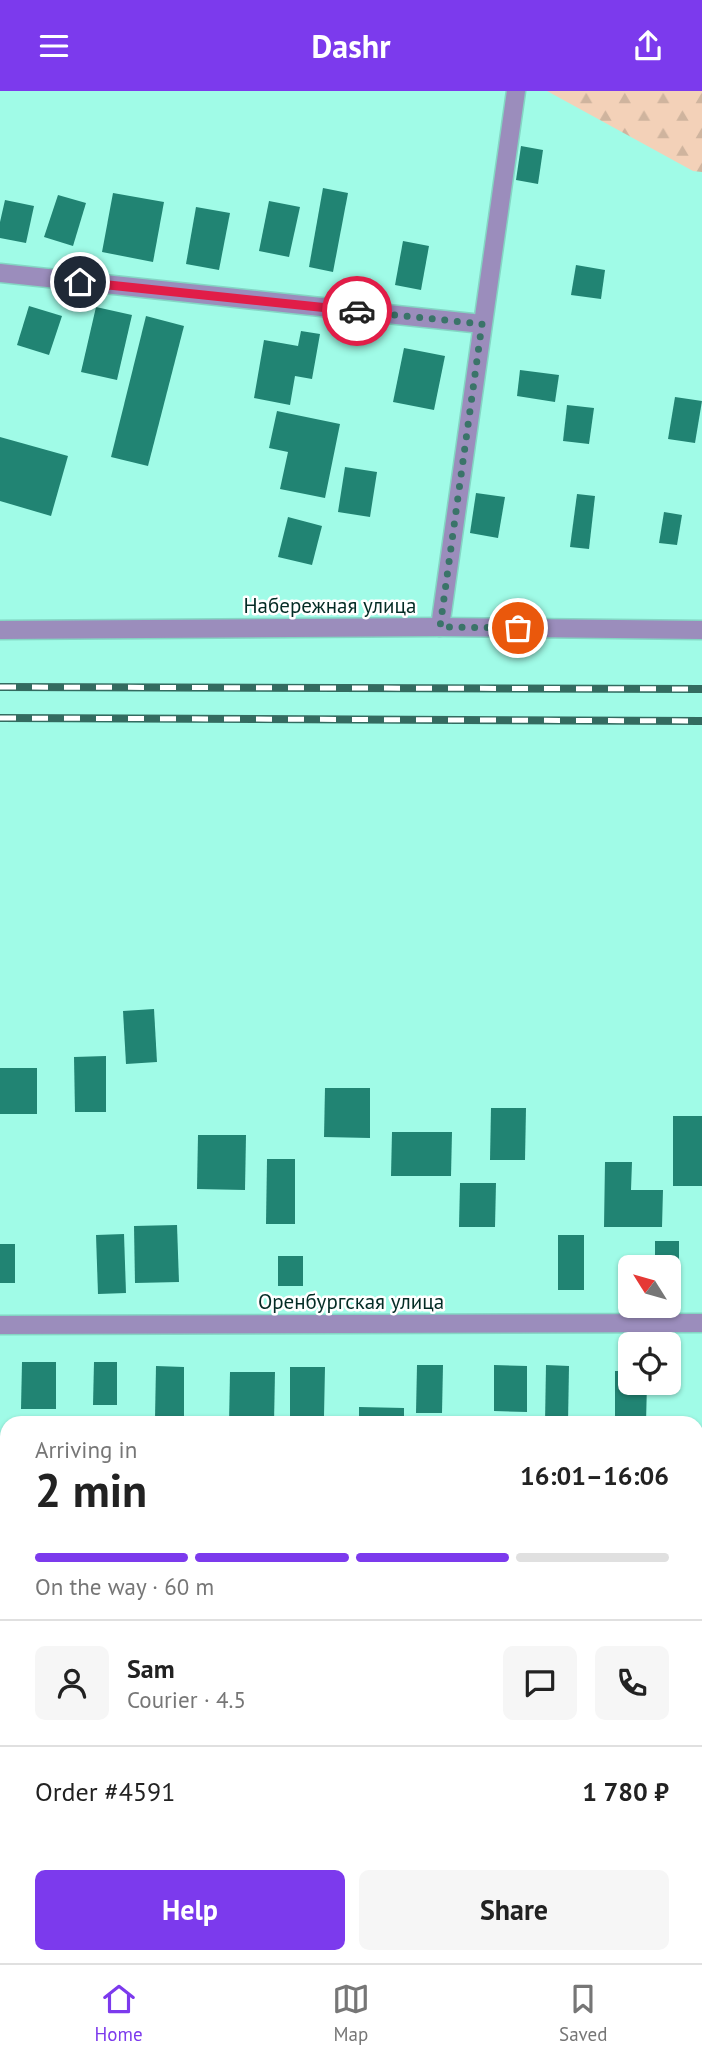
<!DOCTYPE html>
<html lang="en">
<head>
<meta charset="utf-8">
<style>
  body { margin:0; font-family:"PT Sans",sans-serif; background:#f6f6f6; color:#222; height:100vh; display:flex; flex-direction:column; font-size:26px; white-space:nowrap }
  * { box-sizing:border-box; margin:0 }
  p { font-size:23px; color:#767676 }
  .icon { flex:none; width:38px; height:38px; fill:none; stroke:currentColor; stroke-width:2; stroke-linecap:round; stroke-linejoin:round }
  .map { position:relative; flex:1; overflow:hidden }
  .drawer { position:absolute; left:0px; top:1325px; width:704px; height:548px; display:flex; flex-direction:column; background:#fff; border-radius:21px 21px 0 0; box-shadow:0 2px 5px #0004 }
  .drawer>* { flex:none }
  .needle { width:46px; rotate:307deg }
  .fabs { position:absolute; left:618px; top:1164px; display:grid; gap:14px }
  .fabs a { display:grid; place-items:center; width:63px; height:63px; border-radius:10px; background:#fff; box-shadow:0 2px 5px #0004; font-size:35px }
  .pin { position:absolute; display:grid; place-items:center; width:60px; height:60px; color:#fff; margin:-30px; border:4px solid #fff; border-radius:50%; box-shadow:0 2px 7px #0007 }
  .courier { position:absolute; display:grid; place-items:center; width:70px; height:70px; margin:-35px; border:5px solid #e11d48; border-radius:50%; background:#fff; color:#222; box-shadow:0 2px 9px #0007 }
  .overview em { font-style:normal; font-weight:800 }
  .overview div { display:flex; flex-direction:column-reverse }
  .overview { display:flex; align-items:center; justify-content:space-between; height:119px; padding:0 35px }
  h1 { font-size:46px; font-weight:800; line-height:52px }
  .bar { display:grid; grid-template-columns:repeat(4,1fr); gap:10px 7px; align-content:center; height:84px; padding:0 35px }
  .bar i { height:9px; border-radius:5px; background:#e0e0e0 }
  .bar .current { background:#7c3aed }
  .bar p { grid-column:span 4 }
  .line { display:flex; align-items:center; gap:18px; padding:0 35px; border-top:2px solid #e0e0e0 }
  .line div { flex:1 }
  .round { display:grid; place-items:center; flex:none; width:74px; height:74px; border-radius:10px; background:#f6f6f6 }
  .button { display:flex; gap:14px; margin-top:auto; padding:14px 35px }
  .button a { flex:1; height:80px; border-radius:10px; background:#7c3aed; color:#fff; font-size:28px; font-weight:800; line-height:80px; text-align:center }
  .button a+a { background:#f6f6f6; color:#222 }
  header { display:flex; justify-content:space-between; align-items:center; height:91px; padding:0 35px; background:#7c3aed; color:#fff; font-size:32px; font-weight:800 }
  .tab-bar { display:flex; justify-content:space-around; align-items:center; height:98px; border-top:2px solid #e0e0e0; background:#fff; font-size:19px; color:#767676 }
  .tab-bar a { display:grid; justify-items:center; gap:4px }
  .tab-bar .current { color:#7c3aed }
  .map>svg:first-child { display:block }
  .forest { fill:url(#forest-firs) }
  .building { fill:#218473 }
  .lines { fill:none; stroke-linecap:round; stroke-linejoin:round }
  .minor-casing { stroke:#84d6c4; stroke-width:21 }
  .minor { stroke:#9b8dbc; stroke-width:18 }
  .rail-casing { stroke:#336b60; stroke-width:8 }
  .rail { stroke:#fff; stroke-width:5; stroke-dasharray:16; stroke-linecap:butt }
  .done { stroke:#3a7469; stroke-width:7; stroke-dasharray:0 12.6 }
  .route { stroke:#e11d48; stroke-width:9 }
  .labels { text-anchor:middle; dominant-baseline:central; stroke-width:5; stroke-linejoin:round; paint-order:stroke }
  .street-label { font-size:21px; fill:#032c25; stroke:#fff }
</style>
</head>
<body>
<header><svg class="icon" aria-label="menu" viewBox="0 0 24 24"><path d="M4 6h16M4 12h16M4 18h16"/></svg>Dashr<svg class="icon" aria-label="share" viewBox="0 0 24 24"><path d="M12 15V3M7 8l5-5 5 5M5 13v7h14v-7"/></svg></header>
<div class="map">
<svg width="702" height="1872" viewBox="0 0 702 1872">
  <defs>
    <pattern id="forest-firs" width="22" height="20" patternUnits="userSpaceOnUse" patternTransform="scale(1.75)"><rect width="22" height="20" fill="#f3d1b8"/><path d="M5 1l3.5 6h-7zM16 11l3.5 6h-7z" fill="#cfb49e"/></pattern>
  </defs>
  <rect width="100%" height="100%" fill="#a0fbe7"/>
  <polygon class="forest" points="547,0 702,0 702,81 693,80"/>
  <g class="building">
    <polygon points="521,55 543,59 538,93 516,89"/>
    <polygon points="323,97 348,102 333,181 309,176"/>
    <polygon points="113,102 164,111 153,171 102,161"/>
    <polygon points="58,104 86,112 73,155 44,146"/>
    <polygon points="5,109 34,115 26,152 0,147 0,131"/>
    <polygon points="269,110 300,116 289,166 259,160"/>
    <polygon points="196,116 230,122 219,179 186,173"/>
    <polygon points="403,150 429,155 421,199 395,194"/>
    <polygon points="576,174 605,179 601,208 571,204"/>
    <polygon points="29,215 62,225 49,264 17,254"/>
    <polygon points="96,216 132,224 117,289 81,281"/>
    <polygon points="146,225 184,235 148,375 111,366"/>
    <polygon points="301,240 320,243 312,288 295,285 290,314 254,307 264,249 298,255"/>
    <polygon points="404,257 445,265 434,319 393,311"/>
    <polygon points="520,279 559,284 555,311 517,305"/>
    <polygon points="675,306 702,310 695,352 668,348"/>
    <polygon points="567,314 594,317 589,353 563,350"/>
    <polygon points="277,320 340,333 325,407 280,398 288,361 269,357"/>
    <polygon points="0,346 68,365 51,425 0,410"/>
    <polygon points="345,376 377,381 370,426 338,421"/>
    <polygon points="476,402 505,406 498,447 470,442"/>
    <polygon points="577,403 595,405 589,458 570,456"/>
    <polygon points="664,421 682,424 677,454 659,452"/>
    <polygon points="288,426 322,435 312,474 278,466"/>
    <polygon points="154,918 157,971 126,973 123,920"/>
    <polygon points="106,965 106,1021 75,1021 74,966"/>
    <rect x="0" y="977" width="37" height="46"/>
    <polygon points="325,997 370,997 370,1047 324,1046"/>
    <polygon points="491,1017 526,1017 525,1069 490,1069"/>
    <rect x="673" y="1025" width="29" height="70"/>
    <polygon points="392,1041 452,1041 451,1085 391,1085"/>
    <polygon points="198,1044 246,1044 245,1099 197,1098"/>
    <polygon points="267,1068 295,1068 295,1133 266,1133"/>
    <polygon points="605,1071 632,1071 631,1099 663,1099 662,1136 604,1136"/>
    <polygon points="460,1092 496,1092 495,1136 459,1136"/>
    <polygon points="177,1134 179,1191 135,1192 134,1135"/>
    <polygon points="124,1143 126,1202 98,1203 96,1144"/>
    <rect x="558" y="1144" width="26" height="55"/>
    <polygon points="655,1150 679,1150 679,1197 668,1197 668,1176 655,1176"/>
    <rect x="0" y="1153" width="15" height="39"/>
    <rect x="278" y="1165" width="25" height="30"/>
    <polygon points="22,1271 56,1271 56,1318 21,1318"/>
    <polygon points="94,1271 117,1271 117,1314 93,1314"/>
    <polygon points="417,1274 443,1274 442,1322 416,1322"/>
    <polygon points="494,1274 527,1275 527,1321 494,1320"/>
    <polygon points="546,1274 569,1275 568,1332 545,1332"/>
    <polygon points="156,1275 184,1276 184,1327 155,1327"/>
    <polygon points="290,1276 325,1276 324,1325 354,1326 354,1332 290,1332"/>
    <polygon points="615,1280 630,1280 630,1292 647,1292 646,1332 615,1332"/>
    <polygon points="230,1281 275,1281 274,1332 229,1332"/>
    <polygon points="359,1316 404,1317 404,1332 359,1332"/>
  </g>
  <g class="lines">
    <defs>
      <g id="minor">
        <polyline points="0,182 482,233"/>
        <polyline points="440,536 516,0"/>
        <polyline points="0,539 440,536 702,539"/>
        <polyline points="0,1234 702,1232"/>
        <polyline points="0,1639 7,1639"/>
        <polyline points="696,1652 702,1652"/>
      </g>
    </defs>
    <use href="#minor" class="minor-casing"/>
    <use href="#minor" class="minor"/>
    <defs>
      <g id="rail">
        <polyline points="0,596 702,598"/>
        <polyline points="0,627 702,630"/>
      </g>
    </defs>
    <use href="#rail" class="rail-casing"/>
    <use href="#rail" class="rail"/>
  </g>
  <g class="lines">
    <polyline class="done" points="357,220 482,233 440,536 518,537"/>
    <polyline class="route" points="80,191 357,220"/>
  </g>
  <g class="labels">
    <g class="street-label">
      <text x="330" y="514">Набережная улица</text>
      <text x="351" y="1210">Оренбургская улица</text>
    </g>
  </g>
</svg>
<div class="fabs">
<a><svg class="needle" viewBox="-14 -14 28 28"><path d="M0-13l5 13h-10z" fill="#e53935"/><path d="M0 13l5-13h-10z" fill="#767676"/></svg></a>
<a><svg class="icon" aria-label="locate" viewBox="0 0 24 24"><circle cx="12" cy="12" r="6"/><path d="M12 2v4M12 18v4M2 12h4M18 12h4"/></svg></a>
</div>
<div class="pin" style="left:518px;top:537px;background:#ea580c"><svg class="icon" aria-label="bag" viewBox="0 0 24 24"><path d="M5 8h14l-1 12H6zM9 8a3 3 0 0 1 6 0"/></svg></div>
<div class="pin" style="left:80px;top:191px;background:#1f2937"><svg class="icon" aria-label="home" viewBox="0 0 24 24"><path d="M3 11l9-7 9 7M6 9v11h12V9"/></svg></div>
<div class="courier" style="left:357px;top:220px"><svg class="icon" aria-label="car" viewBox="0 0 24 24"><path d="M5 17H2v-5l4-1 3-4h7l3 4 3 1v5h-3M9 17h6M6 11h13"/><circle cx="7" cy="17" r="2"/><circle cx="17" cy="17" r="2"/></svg></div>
<section class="drawer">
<div class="overview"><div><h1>2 min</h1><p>Arriving in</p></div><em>16:01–16:06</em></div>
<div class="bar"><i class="current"></i><i class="current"></i><i class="current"></i><i></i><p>On the way · 60 m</p></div>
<div class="line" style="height:126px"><a class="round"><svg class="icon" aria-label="person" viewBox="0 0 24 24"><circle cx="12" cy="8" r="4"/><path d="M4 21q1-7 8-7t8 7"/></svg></a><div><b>Sam</b><p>Courier · 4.5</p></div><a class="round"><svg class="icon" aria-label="chat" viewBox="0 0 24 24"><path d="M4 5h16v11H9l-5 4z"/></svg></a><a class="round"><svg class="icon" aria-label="phone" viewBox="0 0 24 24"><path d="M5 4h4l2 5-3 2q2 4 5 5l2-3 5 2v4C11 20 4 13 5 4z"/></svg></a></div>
<div class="line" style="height:91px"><div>Order #4591</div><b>1 780 ₽</b></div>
<div class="button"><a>Help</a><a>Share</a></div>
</section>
</div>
<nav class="tab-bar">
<a class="current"><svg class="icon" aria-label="home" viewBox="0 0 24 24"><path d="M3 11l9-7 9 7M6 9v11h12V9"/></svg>Home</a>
<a><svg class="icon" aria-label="map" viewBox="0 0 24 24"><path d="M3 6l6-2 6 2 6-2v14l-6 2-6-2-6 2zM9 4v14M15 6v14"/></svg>Map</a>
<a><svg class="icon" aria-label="saved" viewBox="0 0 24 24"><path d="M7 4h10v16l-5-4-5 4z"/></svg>Saved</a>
</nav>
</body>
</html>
